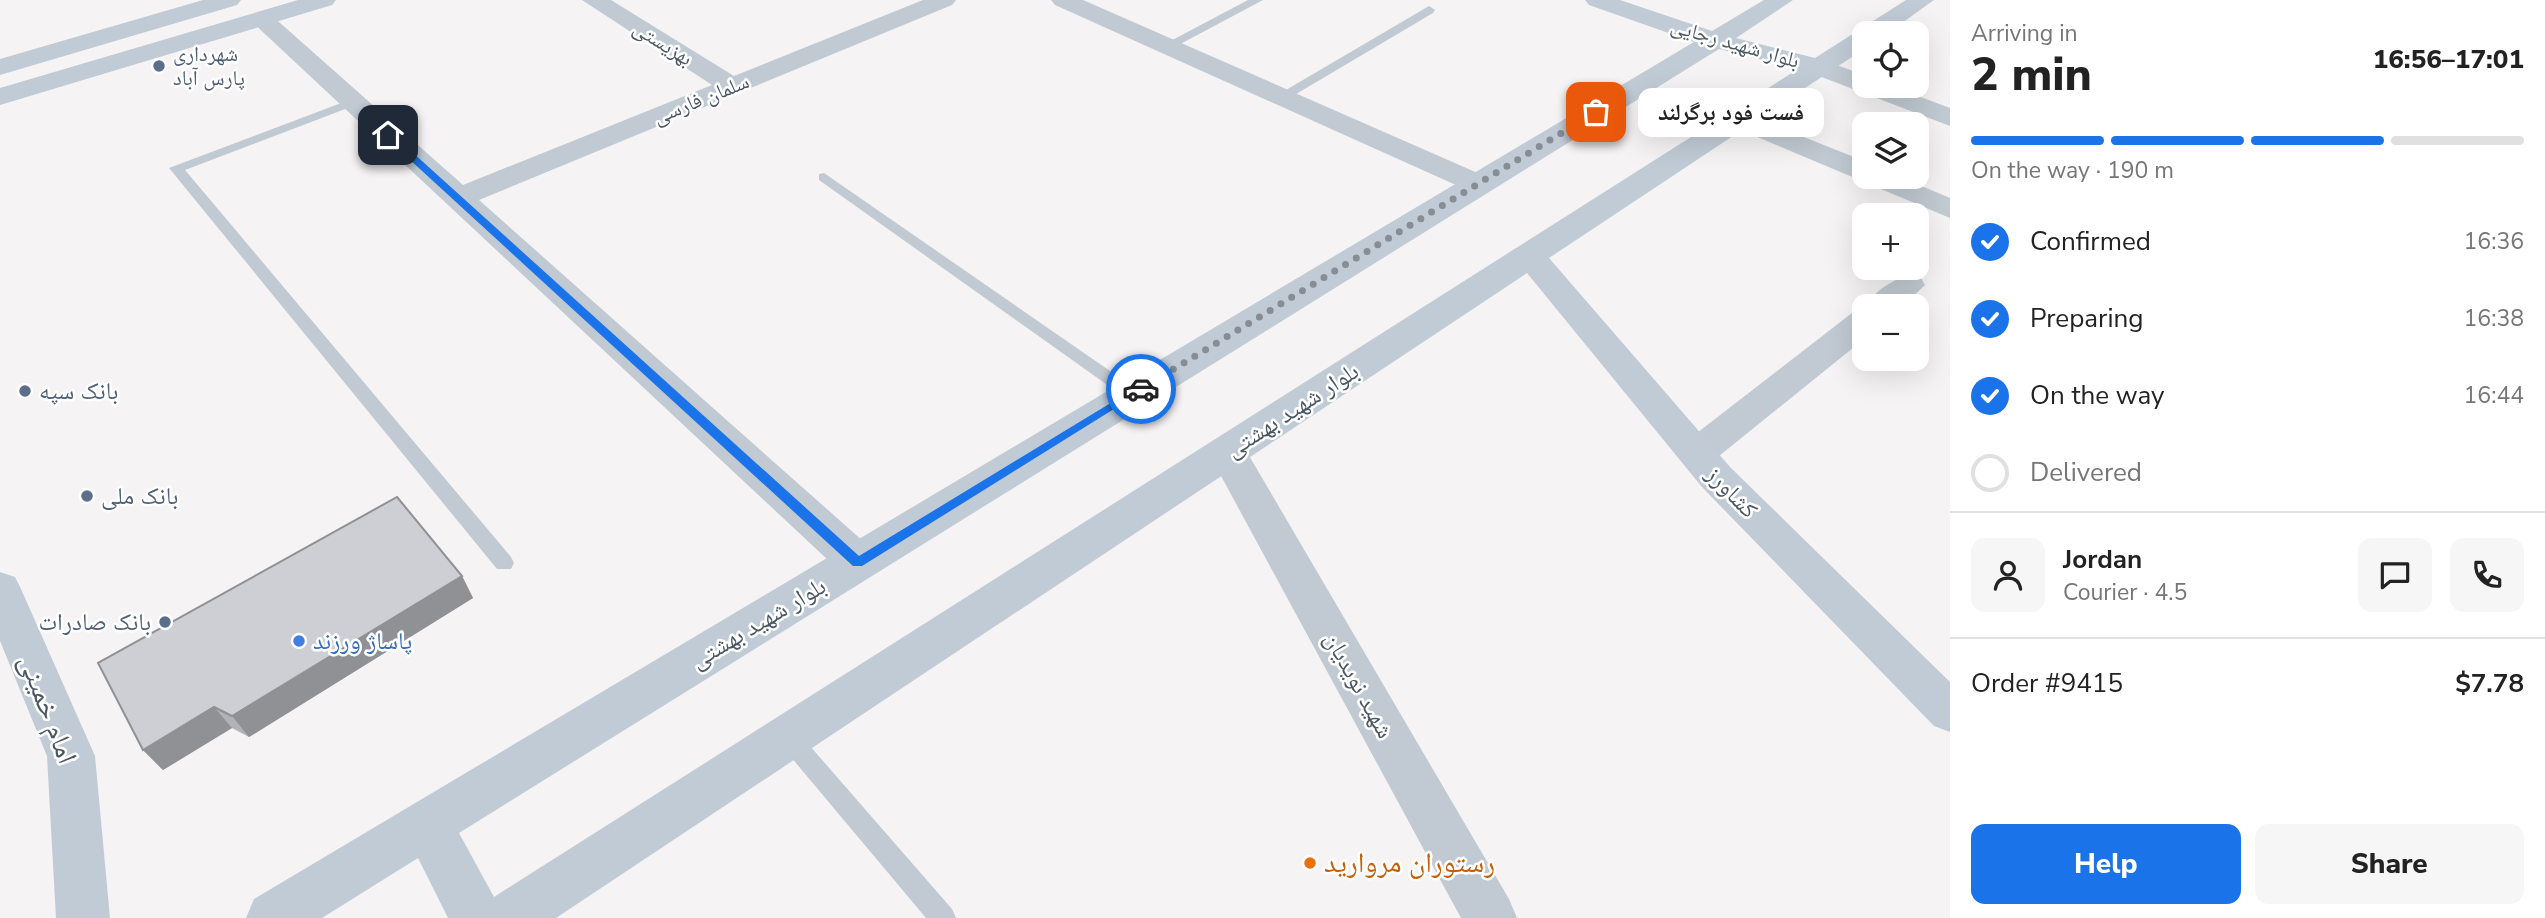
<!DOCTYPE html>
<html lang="en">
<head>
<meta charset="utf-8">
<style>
  body { margin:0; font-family:"Nunito Sans","Noto Naskh Arabic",sans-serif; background:#f6f6f6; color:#222; height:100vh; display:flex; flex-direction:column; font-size:26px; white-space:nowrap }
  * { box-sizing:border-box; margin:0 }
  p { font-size:23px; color:#767676 }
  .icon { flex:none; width:38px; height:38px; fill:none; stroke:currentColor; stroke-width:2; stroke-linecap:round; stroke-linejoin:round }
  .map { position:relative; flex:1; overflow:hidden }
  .panel { display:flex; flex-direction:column; background:#fff; width:595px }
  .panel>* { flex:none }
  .fabs { position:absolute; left:1852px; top:21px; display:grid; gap:14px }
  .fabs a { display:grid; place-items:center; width:77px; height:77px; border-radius:14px; background:#fff; box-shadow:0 7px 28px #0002; font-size:35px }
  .pin { position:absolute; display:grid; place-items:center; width:60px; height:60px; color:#fff; margin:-30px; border-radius:14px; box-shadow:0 4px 10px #0006 }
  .courier { position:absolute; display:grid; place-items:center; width:70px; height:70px; margin:-35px; border:5px solid #1a73e8; border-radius:50%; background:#fff; color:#222; box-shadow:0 2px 9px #0007 }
  .bubble { position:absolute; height:49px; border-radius:14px; background:#fff; box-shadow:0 7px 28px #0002; font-size:23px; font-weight:800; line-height:49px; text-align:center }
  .head em { font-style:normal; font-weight:800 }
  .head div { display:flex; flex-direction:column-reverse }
  .head { display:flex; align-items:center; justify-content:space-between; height:119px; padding:0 21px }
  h1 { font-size:46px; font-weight:800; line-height:52px }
  .bar { display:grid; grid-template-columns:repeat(4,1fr); gap:10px 7px; align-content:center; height:84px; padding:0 21px }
  .bar i { height:9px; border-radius:5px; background:#e0e0e0 }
  .bar .current { background:#1a73e8 }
  .bar p { grid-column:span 4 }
  .line { display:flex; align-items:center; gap:18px; padding:0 21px; border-top:2px solid #e0e0e0 }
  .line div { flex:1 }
  .round { display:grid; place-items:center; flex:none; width:74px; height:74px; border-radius:14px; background:#f6f6f6 }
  ol { padding:0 21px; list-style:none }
  li { display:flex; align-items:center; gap:21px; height:77px }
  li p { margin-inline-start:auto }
  li .icon { padding:7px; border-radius:50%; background:#1a73e8; color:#fff; stroke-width:4 }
  li:last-child { color:#767676 }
  li i { width:38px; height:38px; border:4px solid #e0e0e0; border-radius:50% }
  .action { display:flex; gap:14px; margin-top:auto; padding:14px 21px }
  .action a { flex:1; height:80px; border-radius:14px; background:#1a73e8; color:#fff; font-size:28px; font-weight:800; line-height:80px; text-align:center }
  .action a+a { background:#f6f6f6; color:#222 }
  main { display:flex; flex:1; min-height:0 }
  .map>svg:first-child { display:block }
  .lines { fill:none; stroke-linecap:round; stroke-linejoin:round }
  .service { fill:#c1cad2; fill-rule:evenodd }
  .minor { fill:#c1cad2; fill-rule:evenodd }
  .secondary { fill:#c1cbd6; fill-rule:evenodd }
  .wall { fill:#b0b2b7 }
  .shaded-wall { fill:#909195 }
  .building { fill:#cdcfd5; stroke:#909195; stroke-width:2 }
  .route { fill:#1a73e8 }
  .done { stroke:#868d94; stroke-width:7; stroke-dasharray:0 12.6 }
  .service-dot { fill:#5c6f8a; stroke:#fff; stroke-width:2.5 }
  .shop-dot { fill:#3f7fe0; stroke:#fff; stroke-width:2.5 }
  .food-dot { fill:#e8710a; stroke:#fff; stroke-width:2.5 }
  .labels { text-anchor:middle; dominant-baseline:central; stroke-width:5; stroke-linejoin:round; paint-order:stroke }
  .far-street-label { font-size:21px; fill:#4a5661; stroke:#fff }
  .far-service-label { font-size:21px; fill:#4e5e75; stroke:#fff; text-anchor:start }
  .service-label { font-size:24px; fill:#4e5e75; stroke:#fff; text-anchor:start }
  .street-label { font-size:24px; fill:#4a5661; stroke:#fff }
  .shop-label { font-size:24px; fill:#366cbe; stroke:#fff; text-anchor:start }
  .near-street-label { font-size:28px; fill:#4a5661; stroke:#fff }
  .near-food-label { font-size:28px; fill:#c56008; stroke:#fff; text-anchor:start }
</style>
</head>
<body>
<main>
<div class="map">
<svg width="1950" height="918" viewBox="0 0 1950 918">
  <rect width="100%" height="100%" fill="#f5f3f3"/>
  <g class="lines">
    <g class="service">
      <polygon points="1248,0 1263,0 1171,49 1161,46"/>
      <polygon points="1429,6 1435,10 1433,13 1286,100 1274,97"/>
      <polygon points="349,100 361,103 185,170 511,557 514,563 511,569 497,569 169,168"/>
      <polygon points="824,173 1139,391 1142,395 1139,399 1127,399 819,180 819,174"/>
      <polygon points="788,727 796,730 952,909 956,918 926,918 780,744 776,737 780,730"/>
    </g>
    <g class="minor">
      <polygon points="582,0 611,0 734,76 923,0 956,0 952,5 479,200 873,550 879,562 873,574 858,578 843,574 249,19 252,14 270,14 463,185 712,85"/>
      <polygon points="1051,0 1083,0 1489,178 1493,184 1489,190 1478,193 1467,190 1055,5"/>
      <polygon points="1820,59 1864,75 1864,86 1891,86 1950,108 1950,126 1811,73 1807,67 1811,61"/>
      <polygon points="1741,112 1864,161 1864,177 1900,177 1950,198 1950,218 1731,126 1727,120 1731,114"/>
      <path d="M1909,275L1921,278L1925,285L1903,306H1865C1874,292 1893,279 1909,275Z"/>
      <polygon points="1864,310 1864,339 1719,456 1706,460 1693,456 1687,446 1693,436 1852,313"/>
      <polygon points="1227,438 1241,442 1509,899 1517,918 1461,918 1208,452 1213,442"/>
    </g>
    <g class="secondary">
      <polygon points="203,0 241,0 237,5 0,75 0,59"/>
      <polygon points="298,0 336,0 332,5 0,105 0,88"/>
      <path d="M1585,0H1620L1712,31L1764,0H1793L1736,38L1815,58L1906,0H1934L1888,33H1864V49L1549,258L1730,467L1950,682V732L1934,726L1702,487L1527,273L556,918H448L418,858L322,918H246L254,899L1694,42L1589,5ZM1719,49L1798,69L494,897L459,833Z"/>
      <polygon points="0,572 15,577 21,589 95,756 110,918 56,918 47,756 0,641"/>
    </g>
  </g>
  <polygon class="wall" points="462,576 473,598 249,737 232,728 163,770 143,750 98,663"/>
  <g class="shaded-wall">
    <polygon points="462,576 473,598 249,737 232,716"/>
    <polygon points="214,707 232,728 163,770 143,750"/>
  </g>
  <polygon class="building" points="397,497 462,576 232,716 214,707 143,750 98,663"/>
  <polygon class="route" points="385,133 391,133 859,556 1137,387 1146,389 862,566 853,566 385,137"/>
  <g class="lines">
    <polyline class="done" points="1141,389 1596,112"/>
  </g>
  <g class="service-dot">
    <circle cx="159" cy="66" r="7"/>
    <circle cx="25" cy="391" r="7"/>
    <circle cx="87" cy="496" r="7"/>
    <circle cx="165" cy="622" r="7"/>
  </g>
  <circle class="shop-dot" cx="299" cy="641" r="7"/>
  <circle class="food-dot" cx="1310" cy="863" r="7"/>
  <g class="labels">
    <g class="far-street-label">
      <text transform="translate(663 43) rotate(32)">بهزیستی</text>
      <text transform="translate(1735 43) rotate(16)">بلوار شهید رجایی</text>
      <text transform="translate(701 99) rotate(-22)">سلمان فارسی</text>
    </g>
    <g class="far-service-label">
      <text x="173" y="54">شهرداری<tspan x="173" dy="24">پارس آباد</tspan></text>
    </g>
    <g class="service-label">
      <text x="39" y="391">بانک سپه</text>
      <text x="101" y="496">بانک ملی</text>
      <text x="151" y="622" text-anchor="end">بانک صادرات</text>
    </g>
    <g class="street-label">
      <text transform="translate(1292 410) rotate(-33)">بلوار شهید بهشتی</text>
      <text transform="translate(1732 492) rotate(46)">کشاورز</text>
      <text transform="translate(758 623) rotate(-31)">بلوار شهید بهشتی</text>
      <text transform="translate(1359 685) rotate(61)">شهید نویدیان</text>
    </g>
    <g class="shop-label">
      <text x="313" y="641">پاساژ ورزند</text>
    </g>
    <g class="near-street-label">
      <text transform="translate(48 709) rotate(69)">امام خمینی</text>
    </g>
    <g class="near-food-label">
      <text x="1324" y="863">رستوران مروارید</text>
    </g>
  </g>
</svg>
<div class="fabs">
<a><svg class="icon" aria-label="locate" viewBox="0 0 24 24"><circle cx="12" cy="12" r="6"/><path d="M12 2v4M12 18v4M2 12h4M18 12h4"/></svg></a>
<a><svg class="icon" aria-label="layers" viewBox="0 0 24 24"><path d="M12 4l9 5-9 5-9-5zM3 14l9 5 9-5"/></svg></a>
<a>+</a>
<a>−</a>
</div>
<div class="pin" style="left:1596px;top:112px;background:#ea580c"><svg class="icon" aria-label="bag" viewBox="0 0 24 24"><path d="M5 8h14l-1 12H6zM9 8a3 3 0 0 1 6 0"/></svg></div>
<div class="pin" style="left:388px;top:135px;background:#1f2937"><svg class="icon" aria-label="home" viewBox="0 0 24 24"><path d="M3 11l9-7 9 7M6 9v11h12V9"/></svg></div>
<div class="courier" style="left:1141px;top:389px"><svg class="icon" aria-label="car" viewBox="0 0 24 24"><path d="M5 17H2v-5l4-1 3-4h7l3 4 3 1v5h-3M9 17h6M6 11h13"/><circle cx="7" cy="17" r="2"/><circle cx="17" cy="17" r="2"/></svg></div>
<div class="bubble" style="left:1638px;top:88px;width:186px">فست فود برگرلند</div>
</div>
<section class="panel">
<div class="head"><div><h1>2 min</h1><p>Arriving in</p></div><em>16:56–17:01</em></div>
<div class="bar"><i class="current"></i><i class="current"></i><i class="current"></i><i></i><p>On the way · 190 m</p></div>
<ol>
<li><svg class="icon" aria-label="check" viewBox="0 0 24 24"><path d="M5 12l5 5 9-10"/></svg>Confirmed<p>16:36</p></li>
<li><svg class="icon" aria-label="check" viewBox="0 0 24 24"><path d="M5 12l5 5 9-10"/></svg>Preparing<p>16:38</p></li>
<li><svg class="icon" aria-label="check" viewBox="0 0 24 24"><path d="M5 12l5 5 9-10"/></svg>On the way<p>16:44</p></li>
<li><i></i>Delivered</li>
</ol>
<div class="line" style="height:126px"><a class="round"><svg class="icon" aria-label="person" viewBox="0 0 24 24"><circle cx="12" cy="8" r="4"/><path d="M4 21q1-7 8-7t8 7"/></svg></a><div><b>Jordan</b><p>Courier · 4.5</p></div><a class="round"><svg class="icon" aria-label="chat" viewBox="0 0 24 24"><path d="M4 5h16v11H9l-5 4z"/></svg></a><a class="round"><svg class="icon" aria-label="phone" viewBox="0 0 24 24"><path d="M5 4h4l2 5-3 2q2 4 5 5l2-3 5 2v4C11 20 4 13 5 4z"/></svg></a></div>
<div class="line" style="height:91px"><div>Order #9415</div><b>$7.78</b></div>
<div class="action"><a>Help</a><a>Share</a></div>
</section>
</main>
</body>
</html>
